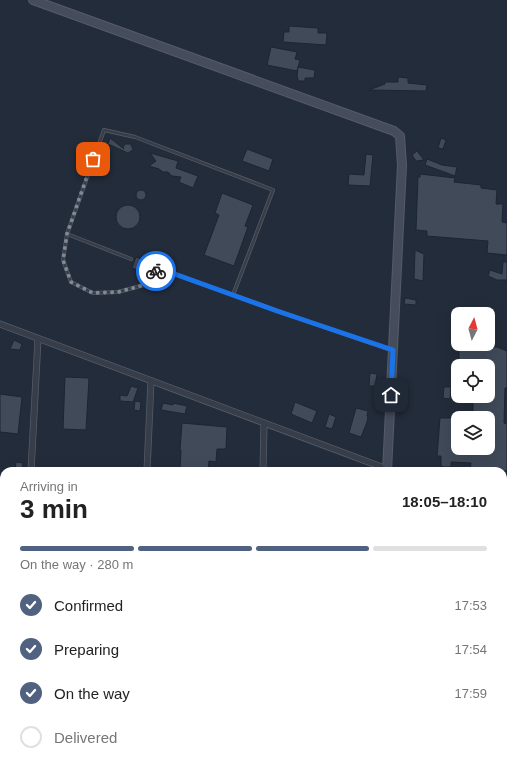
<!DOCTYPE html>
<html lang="en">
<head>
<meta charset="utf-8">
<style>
  body { margin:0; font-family:Helvetica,sans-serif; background:#f2f2f2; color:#222; height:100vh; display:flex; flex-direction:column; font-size:15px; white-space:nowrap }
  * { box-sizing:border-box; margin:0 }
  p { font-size:13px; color:#767676 }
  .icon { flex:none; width:22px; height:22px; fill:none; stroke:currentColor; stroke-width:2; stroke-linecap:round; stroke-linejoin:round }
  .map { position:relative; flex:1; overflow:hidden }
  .drawer { position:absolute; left:0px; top:467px; width:507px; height:300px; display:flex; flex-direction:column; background:#fff; border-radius:12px 12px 0 0; box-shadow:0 4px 16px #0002 }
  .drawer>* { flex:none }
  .needle { width:26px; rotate:6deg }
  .buttons { position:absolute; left:451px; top:307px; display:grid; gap:8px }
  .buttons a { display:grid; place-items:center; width:44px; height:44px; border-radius:8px; background:#fff; box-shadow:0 4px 16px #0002; font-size:20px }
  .pin { position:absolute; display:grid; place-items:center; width:34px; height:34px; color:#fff; margin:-17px; border-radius:8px; box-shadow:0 2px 6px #0006 }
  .courier { position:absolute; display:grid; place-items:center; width:40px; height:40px; margin:-20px; border:3px solid #1a73e8; border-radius:50%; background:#fff; color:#222; box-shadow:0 1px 5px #0007 }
  .headline em { font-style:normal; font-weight:600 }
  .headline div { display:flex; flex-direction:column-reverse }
  .headline { display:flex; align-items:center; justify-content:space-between; height:68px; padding:0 20px }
  h1 { font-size:26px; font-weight:600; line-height:30px }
  .bar { display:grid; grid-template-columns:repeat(4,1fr); gap:6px 4px; align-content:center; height:48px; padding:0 20px }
  .bar i { height:5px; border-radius:3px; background:#e0e0e0 }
  .bar .selected { background:#516280 }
  .bar p { grid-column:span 4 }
  ol { padding:0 20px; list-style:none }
  li { display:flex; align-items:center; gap:12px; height:44px }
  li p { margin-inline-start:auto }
  li .icon { padding:4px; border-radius:50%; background:#516280; color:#fff; stroke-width:4 }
  li:last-child { color:#767676 }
  li i { width:22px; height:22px; border:2px solid #e0e0e0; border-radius:50% }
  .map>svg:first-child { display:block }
  .building { fill:#404a59; stroke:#1e2531 }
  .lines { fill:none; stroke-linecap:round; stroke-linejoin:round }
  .lane-casing { stroke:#555c68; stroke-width:4 }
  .street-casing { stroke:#555c68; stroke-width:7 }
  .secondary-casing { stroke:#555c68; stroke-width:10 }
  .lane { stroke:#373e4a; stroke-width:2.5 }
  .street { stroke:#373e4a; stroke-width:5.5 }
  .secondary { stroke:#454d5d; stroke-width:8 }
  .done { stroke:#808895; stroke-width:4; stroke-dasharray:0 7.2 }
  .route { stroke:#1a73e8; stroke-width:5 }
</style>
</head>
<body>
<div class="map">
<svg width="507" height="767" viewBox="0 0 507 767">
  <rect width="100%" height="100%" fill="#232c3a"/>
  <g class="building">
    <polygon points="289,26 318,28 318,33 327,33 326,45 283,42 284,32 289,32"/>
    <polygon points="271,47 297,52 295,59 300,60 297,71 267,65"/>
    <polygon points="298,67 315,70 314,78 305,78 305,81 298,81 298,78 297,78"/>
    <polygon points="398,77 408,78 408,83 427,85 426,91 369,90 385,84 385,82 398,82"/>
    <polygon points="110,138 124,149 123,147 125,144 131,144 133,150 128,153 108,144"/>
    <polygon points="441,138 446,140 443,149 438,148"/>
    <polygon points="247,149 273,159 269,171 242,161"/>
    <polygon points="417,151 424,160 416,161 412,155"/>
    <polygon points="150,153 178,161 176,168 198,176 193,188 179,182 181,177 172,176 168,172 163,172 159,169 149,166 156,161"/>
    <polygon points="366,154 373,155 370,186 348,185 349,174 364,175"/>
    <polygon points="427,159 442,165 457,167 455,176 425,165"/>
    <polygon points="420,174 455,178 454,182 481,185 481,188 497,190 496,204 503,204 502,222 507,223 507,255 487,253 488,241 427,236 427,231 416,230 418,177 420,177"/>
    <circle cx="141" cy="195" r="5"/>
    <polygon points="222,193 253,205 245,226 248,227 234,266 204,255 219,215 215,213"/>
    <circle cx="128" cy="217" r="12"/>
    <polygon points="415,250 424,254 423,281 414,279"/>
    <polygon points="136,257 149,262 145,273 132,268"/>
    <polygon points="503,262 507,262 507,280 497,280 488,276 490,270 502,274"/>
    <polygon points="405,298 416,300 416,305 404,304"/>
    <polygon points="14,340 22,344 20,350 10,349"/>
    <polygon points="468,344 491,344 491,347 497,347 507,351 507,388 505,388 504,423 507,424 507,471 470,471 471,463 451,462 451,467 444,467 441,466 441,456 437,456 440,418 458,418 458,448 488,448 489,418 473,418 473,396 490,396 491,381 488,381 488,366 459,366 459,346 468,345"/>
    <polygon points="370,373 377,374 375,386 369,386"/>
    <polygon points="65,377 89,378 86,430 63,429"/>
    <polygon points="131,386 138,388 133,402 120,401 120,395 127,396"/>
    <polygon points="444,387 451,387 450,399 443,398"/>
    <polygon points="0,394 22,397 18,434 0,432"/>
    <polygon points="135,401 141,402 140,411 134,410"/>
    <polygon points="295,402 317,411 312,423 291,414"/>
    <polygon points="163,403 173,405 173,403 187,406 185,414 161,410"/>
    <polygon points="356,408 368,411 367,416 368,416 367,422 361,437 349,433"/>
    <polygon points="329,414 336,417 332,429 325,427"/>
    <polygon points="182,423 227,427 226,449 217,449 216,462 209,461 208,471 180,471 181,450 180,450"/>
    <polygon points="16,462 23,463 22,471 15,471"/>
  </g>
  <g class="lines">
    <defs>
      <g id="lane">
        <polyline points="67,234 131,259"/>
        <path d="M233,295L273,190L135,137L104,130L67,234L63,260L71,282L93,293L118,292L144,285L158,268C236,296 313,324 391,350"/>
      </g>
      <g id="street">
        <polyline points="0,324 387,469"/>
        <polyline points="31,471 38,339"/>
        <polyline points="147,471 151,381"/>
        <polyline points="263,471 264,424"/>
        <polyline points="0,676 4,677"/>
        <polyline points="503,699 507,699"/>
        <polyline points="14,767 14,763"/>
        <polyline points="134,767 134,763"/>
        <polyline points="252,767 252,763"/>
      </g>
      <g id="secondary">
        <polyline points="33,0 394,131 400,136 402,165 387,471"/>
        <polyline points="374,767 374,763"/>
      </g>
    </defs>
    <use href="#lane" class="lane-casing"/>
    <use href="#street" class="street-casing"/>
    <use href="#secondary" class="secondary-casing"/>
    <use href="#lane" class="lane"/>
    <use href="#street" class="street"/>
    <use href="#secondary" class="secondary"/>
  </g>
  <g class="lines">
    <polyline class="done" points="93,159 67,234 63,260 71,282 93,293 118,292 144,285 156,271"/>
    <polyline class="route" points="156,271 158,268 277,311 393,350 391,395"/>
  </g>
</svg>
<div class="buttons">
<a><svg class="needle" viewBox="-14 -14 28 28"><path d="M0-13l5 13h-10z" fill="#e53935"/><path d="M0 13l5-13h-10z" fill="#767676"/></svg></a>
<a><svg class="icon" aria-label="locate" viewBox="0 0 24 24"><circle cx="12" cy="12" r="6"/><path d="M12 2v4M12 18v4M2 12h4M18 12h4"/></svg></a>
<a><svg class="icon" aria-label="layers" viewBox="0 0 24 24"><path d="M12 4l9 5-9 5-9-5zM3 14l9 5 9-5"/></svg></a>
</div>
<div class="pin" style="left:93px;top:159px;background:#ea580c"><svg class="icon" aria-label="bag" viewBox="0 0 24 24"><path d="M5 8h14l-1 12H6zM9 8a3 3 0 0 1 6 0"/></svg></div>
<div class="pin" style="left:391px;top:395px;background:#1f2937"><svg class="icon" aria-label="home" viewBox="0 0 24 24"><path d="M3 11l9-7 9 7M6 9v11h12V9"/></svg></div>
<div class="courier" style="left:156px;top:271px"><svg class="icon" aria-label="bike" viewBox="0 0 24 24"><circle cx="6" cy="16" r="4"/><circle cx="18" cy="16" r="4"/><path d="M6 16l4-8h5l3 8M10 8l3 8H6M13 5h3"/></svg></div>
<section class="drawer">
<div class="headline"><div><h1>3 min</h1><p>Arriving in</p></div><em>18:05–18:10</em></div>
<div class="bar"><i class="selected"></i><i class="selected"></i><i class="selected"></i><i></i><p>On the way · 280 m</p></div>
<ol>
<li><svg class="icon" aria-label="check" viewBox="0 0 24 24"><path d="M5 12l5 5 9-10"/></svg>Confirmed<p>17:53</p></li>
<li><svg class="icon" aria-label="check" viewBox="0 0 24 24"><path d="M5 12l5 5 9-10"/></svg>Preparing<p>17:54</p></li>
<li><svg class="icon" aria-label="check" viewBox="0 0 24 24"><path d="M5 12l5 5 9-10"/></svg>On the way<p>17:59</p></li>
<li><i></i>Delivered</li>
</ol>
</section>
</div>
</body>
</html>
